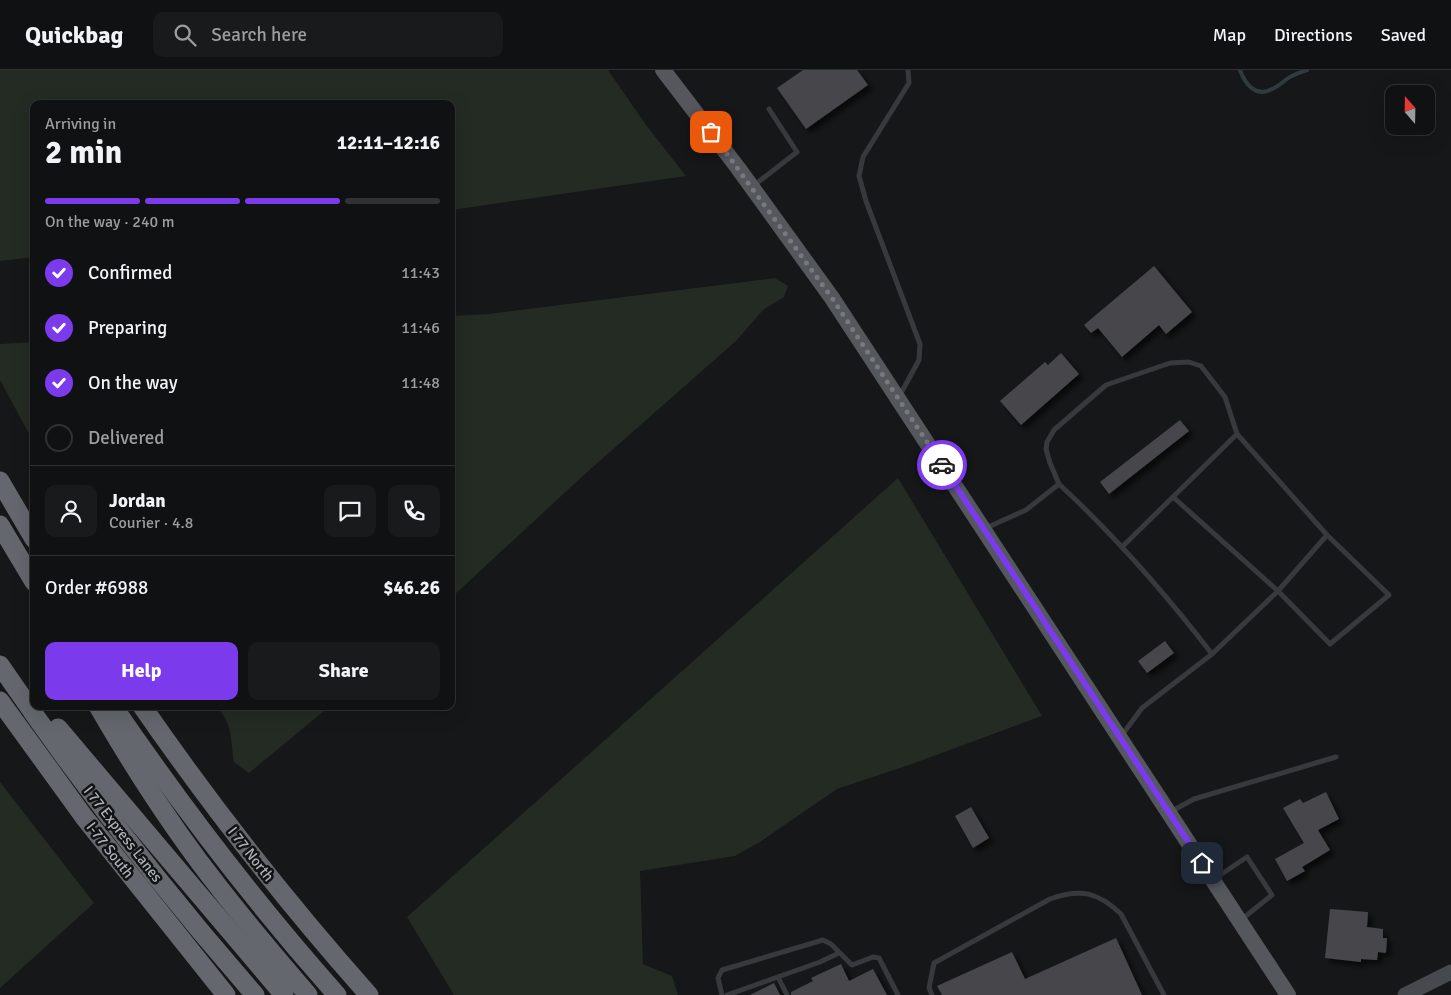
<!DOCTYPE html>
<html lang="en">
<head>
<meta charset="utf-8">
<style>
  body { margin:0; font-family:Signika,sans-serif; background:#191a1b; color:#f1f3f6; height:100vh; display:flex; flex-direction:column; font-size:19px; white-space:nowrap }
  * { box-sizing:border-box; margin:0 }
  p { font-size:16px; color:#9c9d9f }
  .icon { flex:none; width:28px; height:28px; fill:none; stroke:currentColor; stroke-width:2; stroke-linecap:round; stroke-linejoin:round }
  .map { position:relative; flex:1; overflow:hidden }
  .details { position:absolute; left:30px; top:30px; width:425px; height:610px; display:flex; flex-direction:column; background:#101112; border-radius:10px; box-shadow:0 5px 20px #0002,0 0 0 1px #303132 }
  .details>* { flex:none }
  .needle { width:32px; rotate:340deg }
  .buttons { position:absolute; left:1385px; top:15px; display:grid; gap:10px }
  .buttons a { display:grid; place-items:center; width:50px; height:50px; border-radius:10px; background:#101112; box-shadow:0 5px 20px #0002,0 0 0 1px #303132; font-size:25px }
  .pin { position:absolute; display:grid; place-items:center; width:42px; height:42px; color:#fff; margin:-21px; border-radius:10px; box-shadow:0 2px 8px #0006 }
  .courier { position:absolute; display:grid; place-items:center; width:50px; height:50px; margin:-25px; border:4px solid #7c3aed; border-radius:50%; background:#fff; color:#222; box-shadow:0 1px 6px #0007 }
  .headline em { font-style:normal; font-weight:700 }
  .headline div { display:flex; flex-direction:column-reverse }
  .headline { display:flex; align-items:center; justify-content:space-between; height:85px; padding:0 15px }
  h1 { font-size:32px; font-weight:700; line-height:38px }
  .bar { display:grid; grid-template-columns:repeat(4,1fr); gap:8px 5px; align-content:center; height:60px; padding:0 15px }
  .bar i { height:6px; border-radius:4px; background:#303132 }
  .bar .selected { background:#7c3aed }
  .bar p { grid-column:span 4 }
  .line { display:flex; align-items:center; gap:12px; padding:0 15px; border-top:1px solid #303132 }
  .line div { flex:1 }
  .round { display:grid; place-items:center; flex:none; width:52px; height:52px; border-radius:10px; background:#191a1b }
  ol { padding:0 15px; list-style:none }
  li { display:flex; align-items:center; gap:15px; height:55px }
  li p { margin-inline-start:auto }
  li .icon { padding:5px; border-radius:50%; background:#7c3aed; color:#fff; stroke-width:4 }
  li:last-child { color:#9c9d9f }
  li i { width:28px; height:28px; border:2px solid #303132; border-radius:50% }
  .button { display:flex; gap:10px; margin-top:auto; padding:10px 15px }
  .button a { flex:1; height:58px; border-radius:10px; background:#7c3aed; color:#fff; font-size:20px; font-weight:700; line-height:58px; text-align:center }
  .button a+a { background:#191a1b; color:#f1f3f6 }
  header { display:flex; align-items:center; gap:30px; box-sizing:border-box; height:70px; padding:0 25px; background:#101112; border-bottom:1px solid #303132 }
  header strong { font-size:24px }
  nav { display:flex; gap:28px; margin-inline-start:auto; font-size:18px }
  .search { width:350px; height:45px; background:#191a1b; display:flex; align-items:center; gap:12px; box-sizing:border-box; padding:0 18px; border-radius:10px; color:#9c9d9f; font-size:19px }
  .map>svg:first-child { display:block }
  .green { fill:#232b23 }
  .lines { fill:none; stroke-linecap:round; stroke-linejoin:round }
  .stream { stroke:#303b40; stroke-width:4 }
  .building { fill:#46474b; filter:url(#shadow) }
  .service { stroke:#38393d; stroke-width:5 }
  .secondary { stroke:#46494d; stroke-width:15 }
  .primary { stroke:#54575c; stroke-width:16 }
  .motorway { stroke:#64686e; stroke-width:19 }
  .done { stroke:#767a7f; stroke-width:5; stroke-dasharray:0 9 }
  .route { stroke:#7c3aed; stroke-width:6 }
  .labels { text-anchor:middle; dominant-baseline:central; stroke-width:5; stroke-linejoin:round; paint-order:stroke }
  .street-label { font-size:15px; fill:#a9b0b7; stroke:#111213 }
</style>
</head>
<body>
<header>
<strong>Quickbag</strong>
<div class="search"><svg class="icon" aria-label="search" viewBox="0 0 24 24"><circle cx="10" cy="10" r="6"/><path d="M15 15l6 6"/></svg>Search here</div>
<nav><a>Map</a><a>Directions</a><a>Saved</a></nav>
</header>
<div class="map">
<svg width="1451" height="925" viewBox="0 0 1451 925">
  <defs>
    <filter id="shadow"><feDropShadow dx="4.5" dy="4.5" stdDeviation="2.5" flood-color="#0009"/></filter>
  </defs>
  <rect width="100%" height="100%" fill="#161718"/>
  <g class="green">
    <polygon points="0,0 608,0 646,55 686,106 451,140 451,34 34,34 34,187 0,191"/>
    <polygon points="775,208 788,216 784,227 763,240 736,271 586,403 451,528 451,246 489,244"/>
    <polygon points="34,272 34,373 0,310 0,274"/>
    <polygon points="898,408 1042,646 912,694 837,719 760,772 735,786 640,801 643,894 672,906 678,925 454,925 407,847"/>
    <path d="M216,636H330L249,703L234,692C230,669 234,655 216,636Z"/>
    <polygon points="0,712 94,833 0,918"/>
  </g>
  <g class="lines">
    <path class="stream" d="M1240,0C1245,14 1256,28 1272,19C1280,16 1285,9 1292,6C1297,3 1303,2 1307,0"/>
  </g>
  <g class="building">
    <polygon points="803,0 857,0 868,15 806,59 777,18"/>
    <polygon points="1154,196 1192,242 1166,264 1159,255 1122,287 1098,258 1091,263 1084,255"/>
    <polygon points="1061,283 1079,304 1021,355 1000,331 1045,292 1048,295"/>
    <polygon points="1180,350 1189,361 1109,424 1100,412"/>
    <polygon points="1165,571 1174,583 1147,603 1138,591"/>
    <polygon points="1326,722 1339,749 1318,760 1330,780 1302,797 1305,801 1287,811 1275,789 1304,773 1283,738 1300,729 1303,733"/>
    <polygon points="971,737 989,768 973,778 955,746"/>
    <polygon points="1330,839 1368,842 1367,857 1383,859 1383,868 1387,868 1386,883 1378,882 1377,890 1361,889 1361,892 1325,888"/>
    <polygon points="1116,868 1142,925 942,925 937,916 1012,882 1025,909"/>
    <polygon points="841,894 849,911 873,899 887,925 791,925 791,922 813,911 811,908"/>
    <polygon points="774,913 780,925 750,925"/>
  </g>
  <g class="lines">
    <g class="service">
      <polyline points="753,116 797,82 769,39"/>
      <polyline points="900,325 919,290 920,274 866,131 859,106 863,87 909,13 908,0"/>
      <polyline points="1059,414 1050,393 1046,379 1047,372 1054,360 1106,315 1170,293 1189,292 1201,296 1225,327 1237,364"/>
      <path d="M986,458L1026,440L1059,414C1115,466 1165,523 1212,584L1278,521L1330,574L1389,525L1327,465"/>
      <polyline points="1122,477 1237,364 1327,465 1278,521 1173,427"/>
      <polyline points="1122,665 1142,638 1212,584"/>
      <polyline points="1172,741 1194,729 1336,687"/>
      <polyline points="1214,809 1247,787 1272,825 1242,849"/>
      <polyline points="778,907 787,925"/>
      <polyline points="722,925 718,908 722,900 823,870 831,874 852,895 873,887 879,888 898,925"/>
      <polyline points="727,925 820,892 839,883"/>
      <path d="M932,925L929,918L934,893L1050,829C1080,818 1098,822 1121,844L1164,925"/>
    </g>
    <polyline class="secondary" points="1405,925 1451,902"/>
    <polyline class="primary" points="663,0 738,98 832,228 1288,925"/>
    <g class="motorway">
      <polyline points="0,411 34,469"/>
      <polyline points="0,455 34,512"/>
      <path d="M0,595C78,710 164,821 255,925"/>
      <polyline points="0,631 84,747 226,925"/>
      <path d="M98,636C135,700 175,762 221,820C249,856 278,890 308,925"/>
      <path d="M113,636C182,737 256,834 337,925"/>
      <path d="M142,636C212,737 287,833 369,925"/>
      <polyline points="58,658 284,925"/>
    </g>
  </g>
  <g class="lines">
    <polyline class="done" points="711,62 832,228 942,395"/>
    <polyline class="route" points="942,395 1202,793"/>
  </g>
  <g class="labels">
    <g class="street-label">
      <text transform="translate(123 764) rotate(52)">I 77 Express Lanes</text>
      <text transform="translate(110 780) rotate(52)">I-77 South</text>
      <text transform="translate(251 784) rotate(52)">I 77 North</text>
    </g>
  </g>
</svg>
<div class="buttons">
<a><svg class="needle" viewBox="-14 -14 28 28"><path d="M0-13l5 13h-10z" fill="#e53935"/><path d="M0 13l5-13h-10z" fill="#9c9d9f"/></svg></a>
</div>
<div class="pin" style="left:711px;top:62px;background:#ea580c"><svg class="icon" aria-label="bag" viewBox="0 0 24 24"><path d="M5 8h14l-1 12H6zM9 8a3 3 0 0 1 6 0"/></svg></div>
<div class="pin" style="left:1202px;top:793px;background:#1f2937"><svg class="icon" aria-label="home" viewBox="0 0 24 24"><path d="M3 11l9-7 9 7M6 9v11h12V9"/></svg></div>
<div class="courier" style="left:942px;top:395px"><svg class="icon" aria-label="car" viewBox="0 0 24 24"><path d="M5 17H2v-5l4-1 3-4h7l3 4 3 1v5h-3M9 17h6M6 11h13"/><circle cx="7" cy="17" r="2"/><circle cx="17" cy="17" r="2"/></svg></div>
<section class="details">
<div class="headline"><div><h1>2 min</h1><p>Arriving in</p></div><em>12:11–12:16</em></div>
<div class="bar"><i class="selected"></i><i class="selected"></i><i class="selected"></i><i></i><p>On the way · 240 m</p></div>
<ol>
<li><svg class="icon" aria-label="check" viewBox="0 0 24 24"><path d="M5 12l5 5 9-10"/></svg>Confirmed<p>11:43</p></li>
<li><svg class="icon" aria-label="check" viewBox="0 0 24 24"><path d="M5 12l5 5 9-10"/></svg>Preparing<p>11:46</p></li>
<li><svg class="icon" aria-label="check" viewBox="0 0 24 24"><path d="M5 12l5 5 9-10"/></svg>On the way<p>11:48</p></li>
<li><i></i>Delivered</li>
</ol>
<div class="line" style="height:90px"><a class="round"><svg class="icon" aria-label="person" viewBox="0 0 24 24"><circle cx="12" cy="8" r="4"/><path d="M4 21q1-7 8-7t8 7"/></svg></a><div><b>Jordan</b><p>Courier · 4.8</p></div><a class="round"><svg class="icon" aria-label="chat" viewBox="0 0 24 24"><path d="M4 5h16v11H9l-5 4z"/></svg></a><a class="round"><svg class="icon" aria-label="phone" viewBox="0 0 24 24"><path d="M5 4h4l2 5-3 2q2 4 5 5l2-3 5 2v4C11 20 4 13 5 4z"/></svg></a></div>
<div class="line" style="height:65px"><div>Order #6988</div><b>$46.26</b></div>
<div class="button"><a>Help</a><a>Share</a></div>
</section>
</div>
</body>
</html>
